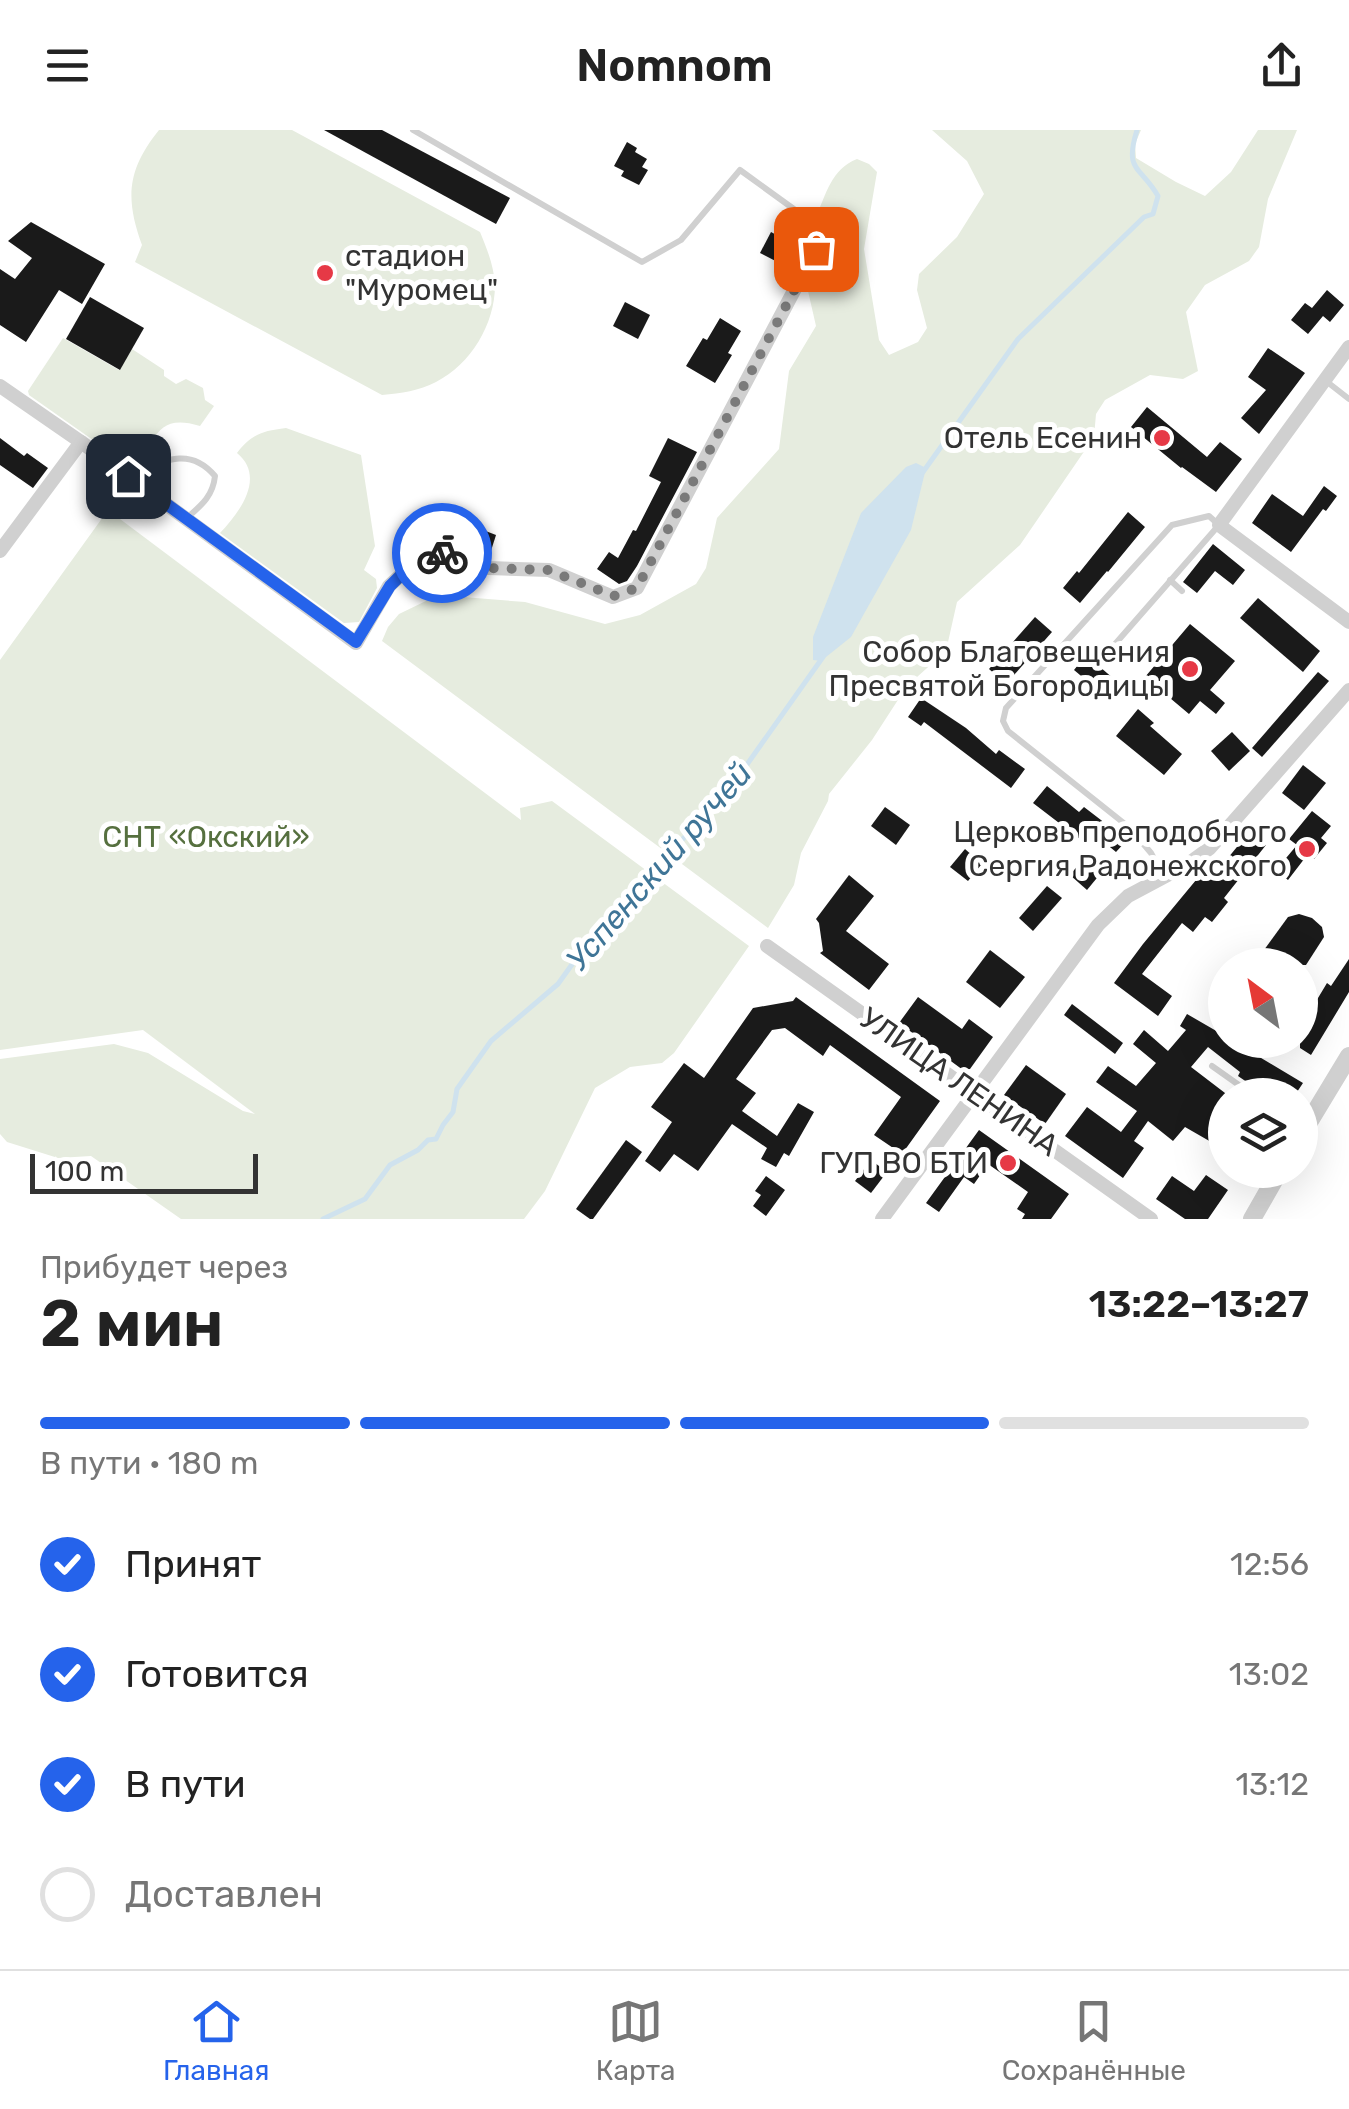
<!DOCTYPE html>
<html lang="ru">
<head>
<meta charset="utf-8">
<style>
  body { margin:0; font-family:Rubik,sans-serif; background:#f6f6f6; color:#222; height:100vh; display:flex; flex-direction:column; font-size:38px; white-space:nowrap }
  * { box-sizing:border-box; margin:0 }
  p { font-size:32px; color:#767676 }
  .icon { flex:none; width:55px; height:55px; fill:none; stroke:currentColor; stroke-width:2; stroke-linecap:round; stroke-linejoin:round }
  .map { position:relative; height:1089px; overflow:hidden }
  .drawer { display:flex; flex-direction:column; background:#fff; flex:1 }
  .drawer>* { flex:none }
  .needle { width:65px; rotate:328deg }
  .buttons { position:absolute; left:1208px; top:818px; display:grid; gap:20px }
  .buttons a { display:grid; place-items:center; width:110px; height:110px; border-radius:50%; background:#fff; box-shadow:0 10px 40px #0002; font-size:50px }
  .scale { position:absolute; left:30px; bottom:25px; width:228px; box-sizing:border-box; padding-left:10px; border:5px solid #333; border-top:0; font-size:28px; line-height:35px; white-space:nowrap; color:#333; -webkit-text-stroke:8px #fff; paint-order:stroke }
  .pin { position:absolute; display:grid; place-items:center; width:85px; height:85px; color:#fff; margin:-42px; border-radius:20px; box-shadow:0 5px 15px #0006 }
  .courier { position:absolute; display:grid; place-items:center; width:100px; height:100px; margin:-50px; border:8px solid #2563eb; border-radius:50%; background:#fff; color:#222; box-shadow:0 2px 12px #0007 }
  .summary em { font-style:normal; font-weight:600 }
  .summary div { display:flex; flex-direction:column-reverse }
  .summary { display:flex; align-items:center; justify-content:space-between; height:170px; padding:0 40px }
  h1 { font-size:65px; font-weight:600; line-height:75px }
  .bar { display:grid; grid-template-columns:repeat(4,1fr); gap:15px 10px; align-content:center; height:120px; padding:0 40px }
  .bar i { height:12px; border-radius:8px; background:#e0e0e0 }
  .bar .on { background:#2563eb }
  .bar p { grid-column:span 4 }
  ol { padding:0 40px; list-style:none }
  li { display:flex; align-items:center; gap:30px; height:110px }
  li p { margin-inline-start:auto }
  li .icon { padding:10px; border-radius:50%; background:#2563eb; color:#fff; stroke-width:4 }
  li:last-child { color:#767676 }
  li i { width:55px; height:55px; border:5px solid #e0e0e0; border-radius:50% }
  header { display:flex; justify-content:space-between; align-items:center; height:130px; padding:0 40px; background:#fff; font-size:45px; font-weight:600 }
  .menu { display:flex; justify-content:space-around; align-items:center; height:140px; border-top:2px solid #e0e0e0; background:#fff; font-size:28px; color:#767676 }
  .menu a { display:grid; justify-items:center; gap:5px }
  .menu .on { color:#2563eb }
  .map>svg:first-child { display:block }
  .green { fill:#e6ecdf }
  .water { fill:#cfe2ee }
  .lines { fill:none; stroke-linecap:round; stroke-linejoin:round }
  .stream { stroke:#cfe2ee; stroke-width:5 }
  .building { fill:#1a1a1a }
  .service { stroke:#d0d0d0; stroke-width:6 }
  .minor { stroke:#d0d0d0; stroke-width:14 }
  .tertiary { stroke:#d0d0d0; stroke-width:18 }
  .done { stroke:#7a7a7a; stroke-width:10; stroke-dasharray:0 18 }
  .route { stroke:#2563eb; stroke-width:12 }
  .poi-dot { fill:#e63946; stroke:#fff; stroke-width:4 }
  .labels { text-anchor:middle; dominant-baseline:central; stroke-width:10; stroke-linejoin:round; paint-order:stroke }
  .poi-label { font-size:30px; fill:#333; stroke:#fff; text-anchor:end }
  .park-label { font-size:30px; fill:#56703f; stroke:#fff }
  .street-label { font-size:30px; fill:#333; stroke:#fff }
  .water-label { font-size:32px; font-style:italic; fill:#3f7597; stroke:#fff }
</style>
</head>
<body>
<header><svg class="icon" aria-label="menu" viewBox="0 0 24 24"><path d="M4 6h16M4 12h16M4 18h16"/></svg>Nomnom<svg class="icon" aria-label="share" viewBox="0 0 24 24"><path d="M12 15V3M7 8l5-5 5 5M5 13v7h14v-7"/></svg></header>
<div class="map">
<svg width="1349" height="1089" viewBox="0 0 1349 1089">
  <rect width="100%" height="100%" fill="#fff"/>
  <g class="green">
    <path d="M159,0H292L480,102C487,119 494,136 495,155C495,194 471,234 436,252C419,261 401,263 382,265L135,132L142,115C125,68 127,40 159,0Z"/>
    <path d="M932,0H1141L1135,14L1136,28L1176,52L1205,66L1231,42L1258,0H1297L1268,69L1259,117L1249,131L1205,155L1186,182L1198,241L1183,249L1150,245L1105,270L1096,284L1094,307L1020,415L957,472L946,521L907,556L872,610L829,664L828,671L801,723L794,755L768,798L382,511L388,497L399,484L428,470L463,467L525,472L605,494L640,485L696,454L706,438L717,388L779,319L789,241L816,196L808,161L824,113L815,89C826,65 831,39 857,29L869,34L877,42L864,119L879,210L889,225L918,212L927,198L917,160L919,144L957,107L984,64L967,31Z"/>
    <path d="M63,208L119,240L132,219L164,240V246L176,254L186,249L203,258L205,270L214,276L200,296C149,280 159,322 127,334L29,265L28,261Z"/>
    <path d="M286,298L361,325L375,416L364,440L376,449L377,458L359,492L344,493L220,403C240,382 266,347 237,323C252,304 262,301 286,298Z"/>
    <polygon points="108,380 521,690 520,678 552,671 749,816 674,923 662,933 630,937 595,958 545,1061 524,1089 181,1089 91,1026 58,1028 7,1012 0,1004 0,929 114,914 148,923 243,981 255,984 143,900 0,920 0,530"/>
  </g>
  <polygon class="water" points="916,333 926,338 911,400 851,507 821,531 813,530 813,507 861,383 906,337"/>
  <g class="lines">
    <g class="stream">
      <path d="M923,342L1018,209L1144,87L1153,84L1158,66C1140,35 1124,42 1137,0"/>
      <polyline points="323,1089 365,1069 390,1035 418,1020 428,1010 436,1009 443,995 453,982 457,959 491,911 558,854 606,787 724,667 823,527"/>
    </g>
  </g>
  <g class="building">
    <polygon points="324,0 382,0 510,68 496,94"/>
    <polygon points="627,12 637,18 635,22 647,29 642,37 648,40 639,55 621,46 624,41 614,36"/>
    <polygon points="31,92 105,134 82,174 59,160 26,212 0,195 0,139 15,149 32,128 8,111"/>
    <polygon points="771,102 804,120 793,140 760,123"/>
    <polygon points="1327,160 1344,175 1330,192 1323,186 1308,204 1291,190 1305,173 1312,178"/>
    <polygon points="90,167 144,198 120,240 66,209"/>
    <polygon points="625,172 650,185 638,209 613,196"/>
    <polygon points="720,188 741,201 728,223 732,225 715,253 686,236 703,208 707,210"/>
    <polygon points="1268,218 1305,243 1259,304 1241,288 1266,260 1248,247"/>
    <polygon points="1147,277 1207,327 1220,312 1242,329 1216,362 1182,337 1181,338 1131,297"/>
    <polygon points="0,308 24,326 27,323 48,338 33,358 0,335"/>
    <polygon points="668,308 697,322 637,436 627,451 619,454 597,439 609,422 618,428 633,400 636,401 661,352 649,346"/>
    <polygon points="1324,356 1337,366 1326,381 1323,379 1291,422 1252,393 1272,364 1303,386"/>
    <polygon points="1128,382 1145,397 1108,442 1107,441 1080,473 1063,458 1077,441 1079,443"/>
    <polygon points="470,395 496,405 489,427 462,418"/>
    <polygon points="1213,414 1245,440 1233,455 1215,441 1197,463 1183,452"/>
    <polygon points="1258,468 1320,521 1303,542 1240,488"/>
    <polygon points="1035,487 1052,502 1006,554 989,539"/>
    <polygon points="1190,494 1235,531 1210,560 1225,573 1216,584 1200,571 1189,584 1145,547"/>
    <polygon points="1086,525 1121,555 1112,567 1094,552 1092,555 1074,540"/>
    <polygon points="1318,542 1329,551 1262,627 1252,618"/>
    <polygon points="921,568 966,598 996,624 999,620 1025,639 1011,658 924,592 921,596 908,587"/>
    <polygon points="1138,579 1154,593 1150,596 1182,624 1164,645 1116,606"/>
    <polygon points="1232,602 1250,621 1229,641 1211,621"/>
    <polygon points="1303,635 1326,653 1304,680 1282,663"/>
    <polygon points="1047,656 1079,682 1084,677 1127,710 1116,722 1088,699 1080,709 1033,673"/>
    <polygon points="885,677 910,695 896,715 871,696"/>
    <polygon points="1312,681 1331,696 1321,708 1327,713 1314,729 1308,724 1288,750 1276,740 1297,715 1289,709"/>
    <polygon points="1250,701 1266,715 1224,768 1228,772 1212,792 1205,787 1193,802 1182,793 1142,844 1172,866 1158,886 1114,853 1143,814 1206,738 1214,745"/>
    <polygon points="965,719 982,734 968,751 950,737"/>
    <polygon points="1084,728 1101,743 1087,760 1070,745"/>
    <polygon points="849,745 874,766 846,801 889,834 869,860 820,823 823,821 819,793 816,789"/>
    <polygon points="1047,756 1062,768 1033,801 1019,788"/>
    <polygon points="1299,784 1312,788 1322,797 1324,807 1306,835 1285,835 1264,820 1288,787"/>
    <polygon points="990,820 1025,847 1000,878 966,852"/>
    <polygon points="1349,829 1349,862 1311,925 1300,918 1300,898 1327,853 1331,856"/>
    <polygon points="796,867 940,971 902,1024 874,1005 901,967 830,915 823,926 785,898 772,900 736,949 756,963 742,981 777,1006 798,973 814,982 789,1026 784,1023 776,1037 761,1029 767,1018 732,994 698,1041 674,1024 660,1042 645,1031 672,992 651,977 684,933 704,948 753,878 793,871"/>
    <polygon points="918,867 962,899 969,889 993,907 970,939 963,940 899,893"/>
    <polygon points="1072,874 1123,913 1115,924 1064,885"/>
    <polygon points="1187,884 1225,906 1225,910 1231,910 1303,953 1295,965 1260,965 1257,959 1238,946 1240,942 1208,917 1191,937 1225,963 1225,1020 1185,997 1173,1011 1148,991 1134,1011 1144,1018 1123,1048 1065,1006 1087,977 1121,1002 1137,981 1096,952 1108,936 1136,956 1156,933 1133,914 1144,900 1168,921 1186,900 1180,896"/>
    <polygon points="1026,935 1066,964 1045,994 1004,965"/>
    <polygon points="979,1000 1069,1064 1051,1089 1022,1089 1025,1084 1017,1079 1028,1062 988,1034 974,1054 964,1047 939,1082 926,1073"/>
    <polygon points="626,1010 642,1022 593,1089 590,1089 576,1079"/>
    <polygon points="871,1030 887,1042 871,1063 855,1051"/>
    <polygon points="1206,1045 1228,1060 1208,1089 1185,1089 1156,1069 1172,1046 1194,1061"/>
    <polygon points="766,1046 785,1060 766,1086 753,1076 761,1065 755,1061"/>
  </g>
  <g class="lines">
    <g class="service">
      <polyline points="413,0 642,132 681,110 740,40 798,82 816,119"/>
      <polyline points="1326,251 1349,269"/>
      <path d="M129,346C160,333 188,314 215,346C213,365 203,374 188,387"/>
      <polyline points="1170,450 1182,461"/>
      <polyline points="1102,529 1219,395 1209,386 1172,395 1006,578 1003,591 1008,601 1130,698 1151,723 1163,745"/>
      <polyline points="1212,936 1253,965"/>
    </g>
    <g class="minor">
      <polyline points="1349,217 1219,395 1349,492"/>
      <polyline points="0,256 81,312 356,513 389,456 419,428 443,423 489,438 549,440 613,467 637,458 816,119"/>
      <polyline points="0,421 81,312"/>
      <polyline points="767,816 1151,1089"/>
      <polyline points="882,1089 1098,795 1128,766 1188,734 1210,718 1349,560"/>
    </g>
    <g class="tertiary">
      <polyline points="1300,1007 1349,926"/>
      <polyline points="1252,1089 1280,1040"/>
    </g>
  </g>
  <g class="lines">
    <polyline class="done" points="442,423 489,438 548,440 614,466 637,458 816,119"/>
    <polyline class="route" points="128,346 356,512 390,456 418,428 442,423"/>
  </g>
  <g class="poi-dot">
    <circle cx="325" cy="143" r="10"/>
    <circle cx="1162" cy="308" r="10"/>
    <circle cx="1190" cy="539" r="10"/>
    <circle cx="1307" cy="719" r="10"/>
    <circle cx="1008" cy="1033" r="10"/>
  </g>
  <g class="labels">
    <g class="poi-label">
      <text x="345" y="126" text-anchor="start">стадион<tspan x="345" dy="34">"Муромец"</tspan></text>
      <text x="1142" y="308">Отель Есенин</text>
      <text x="1170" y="522">Собор Благовещения<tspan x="1170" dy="34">Пресвятой Богородицы</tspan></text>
      <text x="1287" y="702">Церковь преподобного<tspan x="1287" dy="34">Сергия Радонежского</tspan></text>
      <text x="988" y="1033">ГУП ВО БТИ</text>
    </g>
    <g class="park-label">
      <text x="206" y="707">СНТ «Окский»</text>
    </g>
    <g class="street-label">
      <text transform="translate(959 952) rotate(35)">УЛИЦА ЛЕНИНА</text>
    </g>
    <g class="water-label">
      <text transform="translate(659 736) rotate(-49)">Успенский ручей</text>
    </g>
  </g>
</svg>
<div class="buttons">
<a><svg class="needle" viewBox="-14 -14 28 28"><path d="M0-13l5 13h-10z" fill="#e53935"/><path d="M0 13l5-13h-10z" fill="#767676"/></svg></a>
<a><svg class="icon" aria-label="layers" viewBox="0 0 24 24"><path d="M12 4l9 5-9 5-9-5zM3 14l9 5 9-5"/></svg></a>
</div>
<div class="scale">100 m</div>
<div class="pin" style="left:816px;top:119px;background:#ea580c"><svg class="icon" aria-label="bag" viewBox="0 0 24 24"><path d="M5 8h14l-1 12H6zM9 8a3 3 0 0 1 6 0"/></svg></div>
<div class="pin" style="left:128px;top:346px;background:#1f2937"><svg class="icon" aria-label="home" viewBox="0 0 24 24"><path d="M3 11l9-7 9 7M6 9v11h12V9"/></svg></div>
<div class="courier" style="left:442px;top:423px"><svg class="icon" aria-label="bike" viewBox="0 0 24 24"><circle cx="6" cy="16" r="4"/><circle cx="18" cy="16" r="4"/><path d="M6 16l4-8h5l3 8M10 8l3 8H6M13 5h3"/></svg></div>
</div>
<section class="drawer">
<div class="summary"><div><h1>2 мин</h1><p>Прибудет через</p></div><em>13:22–13:27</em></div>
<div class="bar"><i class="on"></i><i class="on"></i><i class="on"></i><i></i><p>В пути · 180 m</p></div>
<ol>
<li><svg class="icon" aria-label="check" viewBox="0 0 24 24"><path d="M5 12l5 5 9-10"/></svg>Принят<p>12:56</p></li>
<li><svg class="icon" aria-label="check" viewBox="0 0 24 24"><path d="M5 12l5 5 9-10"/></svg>Готовится<p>13:02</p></li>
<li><svg class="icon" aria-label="check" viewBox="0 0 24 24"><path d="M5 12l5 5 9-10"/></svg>В пути<p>13:12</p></li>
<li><i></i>Доставлен</li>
</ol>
</section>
<nav class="menu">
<a class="on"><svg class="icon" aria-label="home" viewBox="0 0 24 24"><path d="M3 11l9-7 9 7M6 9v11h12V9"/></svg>Главная</a>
<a><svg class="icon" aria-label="map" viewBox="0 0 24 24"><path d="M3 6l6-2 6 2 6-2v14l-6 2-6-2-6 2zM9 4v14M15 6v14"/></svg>Карта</a>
<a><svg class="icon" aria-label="saved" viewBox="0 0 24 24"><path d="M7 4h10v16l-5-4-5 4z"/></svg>Сохранённые</a>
</nav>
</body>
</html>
